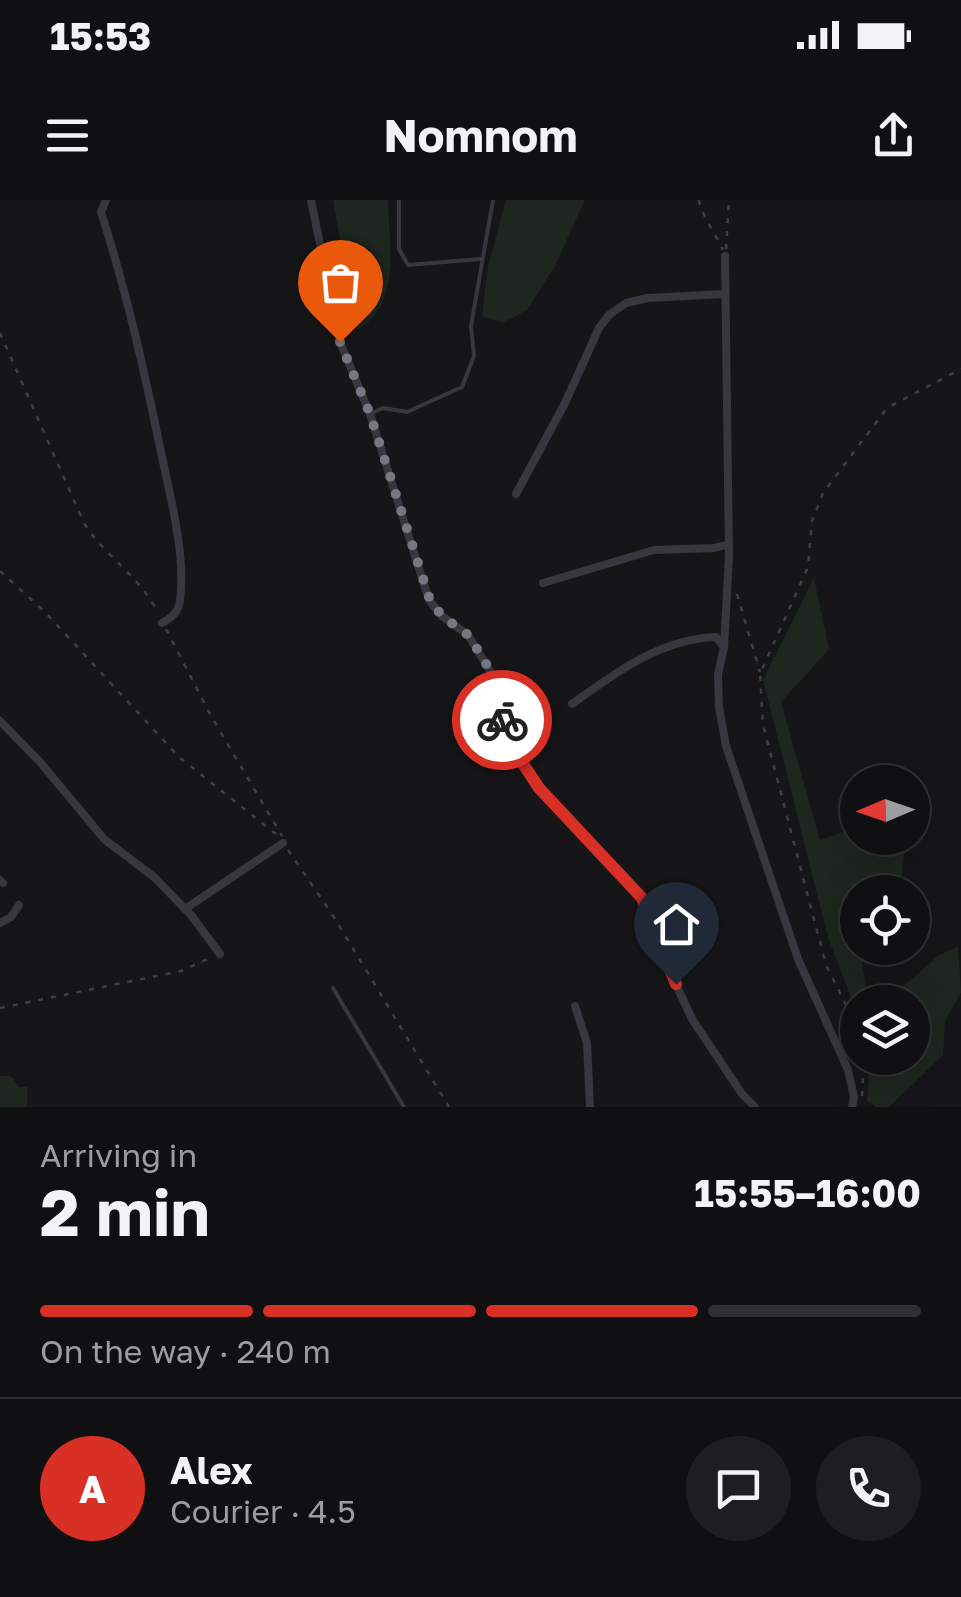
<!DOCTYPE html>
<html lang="en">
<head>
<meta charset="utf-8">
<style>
  body { margin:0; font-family:"Golos Text",sans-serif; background:#1e1e20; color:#f1f3f6; height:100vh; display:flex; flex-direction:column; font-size:38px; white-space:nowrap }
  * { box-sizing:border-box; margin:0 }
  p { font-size:32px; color:#9c9d9f }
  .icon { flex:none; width:55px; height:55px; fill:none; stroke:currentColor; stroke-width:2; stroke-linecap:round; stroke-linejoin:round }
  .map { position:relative; height:907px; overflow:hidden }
  .details { display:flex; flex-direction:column; background:#101012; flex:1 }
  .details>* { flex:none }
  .needle { width:65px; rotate:268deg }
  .fabs { position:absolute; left:840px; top:565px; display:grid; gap:20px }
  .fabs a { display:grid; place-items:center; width:90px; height:90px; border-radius:50%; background:#101012; box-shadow:0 10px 40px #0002,0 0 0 2px #303032; font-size:50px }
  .pin { position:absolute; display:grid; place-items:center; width:85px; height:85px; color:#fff; margin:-102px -42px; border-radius:50% 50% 50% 0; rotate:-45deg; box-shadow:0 0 10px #0007 }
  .pin .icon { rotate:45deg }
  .courier { position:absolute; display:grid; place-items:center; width:100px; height:100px; margin:-50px; border:8px solid #d93025; border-radius:50%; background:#fff; color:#222; box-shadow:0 2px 12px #0007 }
  .overview em { font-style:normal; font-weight:700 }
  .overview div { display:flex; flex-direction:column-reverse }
  .overview { display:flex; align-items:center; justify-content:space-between; height:170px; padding:0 40px }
  h1 { font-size:65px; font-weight:700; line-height:75px }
  .bar { display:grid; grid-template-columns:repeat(4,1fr); gap:15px 10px; align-content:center; height:120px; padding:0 40px }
  .bar i { height:12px; border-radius:8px; background:#303032 }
  .bar .selected { background:#d93025 }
  .bar p { grid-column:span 4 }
  .line { display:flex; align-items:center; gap:25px; padding:0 40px; border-top:2px solid #303032 }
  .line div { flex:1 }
  .round { display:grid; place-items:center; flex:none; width:105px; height:105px; border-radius:52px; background:#1e1e20 }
  .status { display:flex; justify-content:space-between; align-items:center; height:70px; padding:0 50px; background:#101012; direction:ltr }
  .status svg { height:28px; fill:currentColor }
  header { display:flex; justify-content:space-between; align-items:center; height:130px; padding:0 40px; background:#101012; font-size:45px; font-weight:700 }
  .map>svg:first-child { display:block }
  .green { fill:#1e261f }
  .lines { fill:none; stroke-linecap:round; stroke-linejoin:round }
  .path { stroke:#3d3f44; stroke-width:2.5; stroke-dasharray:5 8; stroke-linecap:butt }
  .lane { stroke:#37383d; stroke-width:4 }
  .street { stroke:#37383d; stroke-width:8 }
  .done { stroke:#757880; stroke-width:10; stroke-dasharray:0 18 }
  .route { stroke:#d93025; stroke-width:12 }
</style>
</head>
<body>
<div class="status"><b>15:53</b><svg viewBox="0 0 49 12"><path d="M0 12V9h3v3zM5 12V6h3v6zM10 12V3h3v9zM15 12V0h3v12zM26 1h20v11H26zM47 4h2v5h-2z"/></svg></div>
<header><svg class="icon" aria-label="menu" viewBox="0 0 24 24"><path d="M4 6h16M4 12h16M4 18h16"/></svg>Nomnom<svg class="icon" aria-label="share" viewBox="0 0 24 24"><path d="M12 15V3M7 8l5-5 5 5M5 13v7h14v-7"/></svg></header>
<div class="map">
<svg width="961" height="907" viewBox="0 0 961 907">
  <rect width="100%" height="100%" fill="#161618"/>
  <g class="green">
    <path d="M333,0H388C389,44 402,105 357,130Z"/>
    <polygon points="506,0 585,0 555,66 527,110 502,123 482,116 488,66"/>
    <polygon points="814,378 829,449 781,502 820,640 857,627 858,638 906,638 900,692 858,692 858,748 864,748 861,752 866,790 872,802 858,802 857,813 828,737 763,480"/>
    <polygon points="958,746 961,792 945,821 943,855 889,907 876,907 867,901 870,858 912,858 912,802 885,802 938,756"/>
    <polygon points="0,876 11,876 19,887 27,887 27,907 0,907"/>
  </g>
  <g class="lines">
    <g class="path">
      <path d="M699,0C701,15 716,34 723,50"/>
      <polyline points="726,49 729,0"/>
      <path d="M0,133L84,323C105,357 140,376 158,413"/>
      <polyline points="0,371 45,412 179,557 277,635"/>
      <polyline points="737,394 760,472"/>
      <polyline points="166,429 211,516 282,636"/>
      <polyline points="288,650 332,714 449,907"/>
      <polyline points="0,808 181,771 212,757"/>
      <polyline points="858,829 826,765 763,525 760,474 808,367 812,321 823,293 887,208 961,169"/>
      <polyline points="862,896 864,858"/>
    </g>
    <g class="lane">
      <polyline points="399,0 399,49 408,65 481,59"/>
      <polyline points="370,214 383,208 407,212 462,187 474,156 471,126 493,0"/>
      <polyline points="333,788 404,907"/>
    </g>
    <g class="street">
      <path d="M106,0L101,12C127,93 145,174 162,257C171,299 186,358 180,400C179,412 171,418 162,423"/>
      <polyline points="311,0 340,142 370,214 429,400 442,416 468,435 500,487 506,538 539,587 641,698 660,750 692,819 742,894 755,907"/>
      <polyline points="725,56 729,355 724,447 718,475 719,507 726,546 798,759 848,870 854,897 852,907"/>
      <polyline points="516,294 565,203 599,128 609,115 626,103 648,98 725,94"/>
      <polyline points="543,383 654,350 714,348 729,344"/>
      <path d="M572,504C615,473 660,439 716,437L724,447"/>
      <polyline points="0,521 40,562 104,639 154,677 191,715 220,754"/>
      <polyline points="0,680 3,683"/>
      <polyline points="185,709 283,643"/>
      <polyline points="0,723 11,717 19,705"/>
      <polyline points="575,806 587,843 590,907"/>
    </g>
  </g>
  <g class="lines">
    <polyline class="done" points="340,142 370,214 430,400 442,416 468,435 479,452 500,487 502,520"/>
    <polyline class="route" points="502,520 506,538 539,588 642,698 676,784"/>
  </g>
</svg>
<div class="fabs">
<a><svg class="needle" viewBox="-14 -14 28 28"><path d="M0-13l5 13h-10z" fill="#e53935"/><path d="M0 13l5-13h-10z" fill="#9c9d9f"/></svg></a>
<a><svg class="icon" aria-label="locate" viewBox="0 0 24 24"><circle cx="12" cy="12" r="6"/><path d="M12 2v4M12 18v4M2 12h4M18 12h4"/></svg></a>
<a><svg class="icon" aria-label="layers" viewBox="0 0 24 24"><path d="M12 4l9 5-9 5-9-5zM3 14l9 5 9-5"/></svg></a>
</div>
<div class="pin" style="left:340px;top:142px;background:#ea580c"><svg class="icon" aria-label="bag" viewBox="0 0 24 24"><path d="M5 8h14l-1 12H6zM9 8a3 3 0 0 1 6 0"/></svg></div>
<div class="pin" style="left:676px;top:784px;background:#1f2937"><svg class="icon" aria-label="home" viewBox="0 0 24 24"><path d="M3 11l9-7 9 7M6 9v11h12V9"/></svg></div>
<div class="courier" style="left:502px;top:520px"><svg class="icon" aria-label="bike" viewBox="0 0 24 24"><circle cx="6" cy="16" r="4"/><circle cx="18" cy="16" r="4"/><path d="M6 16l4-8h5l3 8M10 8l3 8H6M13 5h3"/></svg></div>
</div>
<section class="details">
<div class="overview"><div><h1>2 min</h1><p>Arriving in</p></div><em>15:55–16:00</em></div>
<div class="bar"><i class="selected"></i><i class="selected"></i><i class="selected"></i><i></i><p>On the way · 240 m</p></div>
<div class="line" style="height:180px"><b class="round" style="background:#d93025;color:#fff">A</b><div><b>Alex</b><p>Courier · 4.5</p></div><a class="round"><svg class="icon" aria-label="chat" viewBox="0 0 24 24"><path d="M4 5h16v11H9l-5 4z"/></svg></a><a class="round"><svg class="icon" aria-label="phone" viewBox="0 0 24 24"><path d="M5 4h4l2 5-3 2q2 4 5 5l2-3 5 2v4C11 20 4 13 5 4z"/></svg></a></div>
</section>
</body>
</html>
